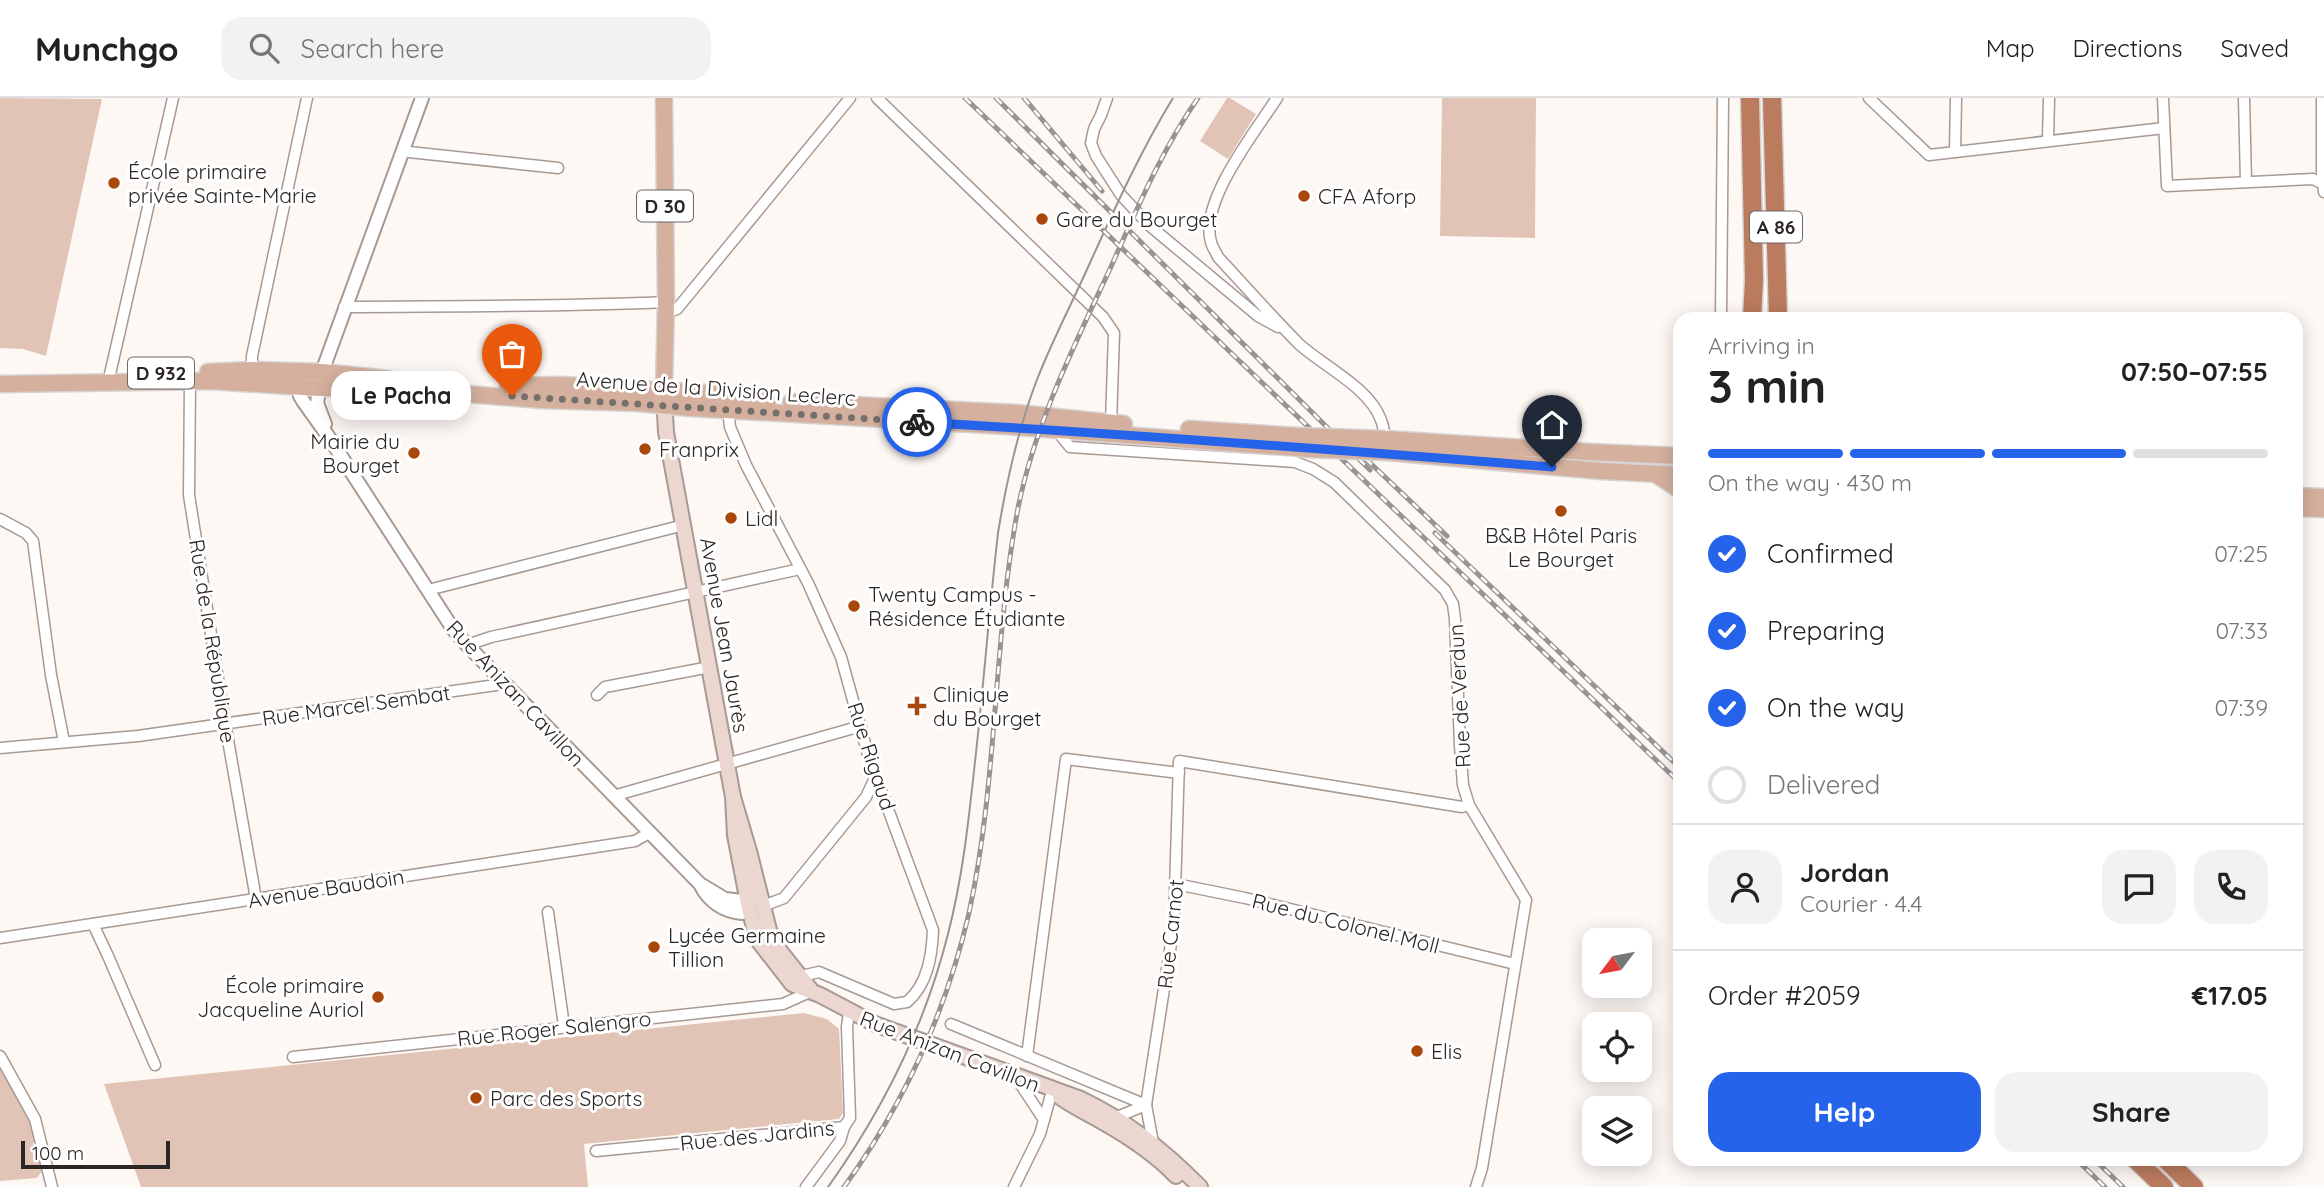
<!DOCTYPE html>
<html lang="en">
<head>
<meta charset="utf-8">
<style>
  body { margin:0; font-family:Quicksand,sans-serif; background:#f2f2f2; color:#222; height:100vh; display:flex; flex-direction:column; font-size:26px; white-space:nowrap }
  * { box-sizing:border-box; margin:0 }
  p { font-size:23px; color:#767676 }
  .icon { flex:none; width:38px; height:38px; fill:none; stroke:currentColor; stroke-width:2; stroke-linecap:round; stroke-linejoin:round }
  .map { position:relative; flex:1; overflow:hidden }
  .panel { position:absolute; left:1673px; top:214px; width:630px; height:854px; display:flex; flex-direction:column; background:#fff; border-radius:21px; box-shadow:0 4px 18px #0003 }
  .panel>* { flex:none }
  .needle { width:46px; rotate:238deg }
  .controls { position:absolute; left:1582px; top:830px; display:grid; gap:14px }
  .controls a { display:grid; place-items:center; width:70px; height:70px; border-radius:14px; background:#fff; box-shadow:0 4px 18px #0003; font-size:35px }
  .scale { position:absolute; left:21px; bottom:18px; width:149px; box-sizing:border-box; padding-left:7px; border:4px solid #2b2623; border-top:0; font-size:19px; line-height:24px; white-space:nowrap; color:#2b2623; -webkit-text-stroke:5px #fff; paint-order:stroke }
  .pin { position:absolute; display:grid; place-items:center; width:60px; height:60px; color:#fff; margin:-72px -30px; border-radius:50% 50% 50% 0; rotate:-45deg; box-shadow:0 0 7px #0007 }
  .pin .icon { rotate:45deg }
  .courier { position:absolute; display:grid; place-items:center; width:70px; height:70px; margin:-35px; border:5px solid #2563eb; border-radius:50%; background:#fff; color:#222; box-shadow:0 2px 9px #0007 }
  .bubble { position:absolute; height:49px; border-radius:21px; background:#fff; box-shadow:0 4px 18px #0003; font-size:23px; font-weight:700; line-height:49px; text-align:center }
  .summary em { font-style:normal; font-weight:700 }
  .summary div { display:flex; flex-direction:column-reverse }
  .summary { display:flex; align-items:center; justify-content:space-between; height:119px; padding:0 35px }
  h1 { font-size:46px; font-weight:700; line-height:52px }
  .bar { display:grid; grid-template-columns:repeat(4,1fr); gap:10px 7px; align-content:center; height:84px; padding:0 35px }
  .bar i { height:9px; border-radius:5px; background:#e0e0e0 }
  .bar .selected { background:#2563eb }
  .bar p { grid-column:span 4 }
  .line { display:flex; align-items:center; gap:18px; padding:0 35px; border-top:2px solid #e0e0e0 }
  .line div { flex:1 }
  .round { display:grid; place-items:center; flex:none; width:74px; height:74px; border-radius:21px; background:#f2f2f2 }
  ol { padding:0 35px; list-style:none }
  li { display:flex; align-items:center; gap:21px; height:77px }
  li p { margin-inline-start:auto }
  li .icon { padding:7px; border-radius:50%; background:#2563eb; color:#fff; stroke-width:4 }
  li:last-child { color:#767676 }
  li i { width:38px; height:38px; border:4px solid #e0e0e0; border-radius:50% }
  .action { display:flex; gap:14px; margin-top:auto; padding:14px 35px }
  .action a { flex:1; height:80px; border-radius:21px; background:#2563eb; color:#fff; font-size:28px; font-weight:700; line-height:80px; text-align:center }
  .action a+a { background:#f2f2f2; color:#222 }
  header { display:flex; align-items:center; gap:42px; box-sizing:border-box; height:98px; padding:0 35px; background:#fff; border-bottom:2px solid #e0e0e0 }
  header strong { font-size:33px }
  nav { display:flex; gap:38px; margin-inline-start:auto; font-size:24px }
  .search { width:490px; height:63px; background:#f2f2f2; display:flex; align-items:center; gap:18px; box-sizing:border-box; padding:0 24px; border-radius:21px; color:#767676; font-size:26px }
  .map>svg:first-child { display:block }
  .green { fill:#e2c4b7 }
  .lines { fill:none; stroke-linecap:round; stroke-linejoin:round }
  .minor-casing { stroke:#a79993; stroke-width:13 }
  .tertiary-casing { stroke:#a79993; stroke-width:16 }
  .secondary-casing { stroke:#a79993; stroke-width:18 }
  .primary-casing { stroke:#d5d4d3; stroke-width:19 }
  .motorway-casing { stroke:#d5d4d3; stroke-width:21 }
  .minor { stroke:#fff; stroke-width:10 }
  .tertiary { stroke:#fff; stroke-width:12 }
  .secondary { stroke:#ebd7cf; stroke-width:14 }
  .primary { stroke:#d6b09e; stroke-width:16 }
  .motorway { stroke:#bb7b5e; stroke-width:18 }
  .tram { stroke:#999491; stroke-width:2 }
  .rail-casing { stroke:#999491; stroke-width:5 }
  .rail { stroke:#fff; stroke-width:2.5; stroke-dasharray:8; stroke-linecap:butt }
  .primary-bridge-casing { stroke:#d5d4d3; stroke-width:19; stroke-linecap:butt }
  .primary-bridge { stroke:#d6b09e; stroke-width:16 }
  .done { stroke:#75706c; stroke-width:7; stroke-dasharray:0 12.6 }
  .route { stroke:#2563eb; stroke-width:9 }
  .poi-dot { fill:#aa470a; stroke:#fff; stroke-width:2.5 }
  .labels { text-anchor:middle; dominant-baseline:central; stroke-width:6; stroke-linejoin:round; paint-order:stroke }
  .shield { fill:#fff; stroke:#6b6765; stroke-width:2 }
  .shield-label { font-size:19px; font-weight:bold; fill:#2b2623 }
  .poi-label { font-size:21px; fill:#2b2623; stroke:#fff; text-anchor:start }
  .street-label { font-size:21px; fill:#2b2623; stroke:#fff }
</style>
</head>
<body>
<header>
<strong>Munchgo</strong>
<div class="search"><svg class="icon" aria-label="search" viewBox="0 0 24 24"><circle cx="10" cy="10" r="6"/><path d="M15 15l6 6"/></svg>Search here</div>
<nav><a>Map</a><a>Directions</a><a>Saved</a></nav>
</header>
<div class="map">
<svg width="2324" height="1089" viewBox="0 0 2324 1089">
  <rect width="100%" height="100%" fill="#fef8f5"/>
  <g class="green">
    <polygon points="0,0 102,1 46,258 23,251 0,250"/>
    <polygon points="1227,0 1230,0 1256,16 1228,61 1200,43"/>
    <polygon points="1442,0 1536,0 1535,140 1440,138"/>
    <polygon points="804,915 827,921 839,931 843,1015 839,1021 584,1046 588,1089 141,1089 104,986"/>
    <polygon points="0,968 35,1031 44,1070 37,1080 0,1083"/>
  </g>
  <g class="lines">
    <defs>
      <g id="minor">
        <polyline points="877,0 1103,219 1114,235 1111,325"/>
        <polyline points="1107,0 1101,17 1094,31 1091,45 1096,58 1121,97 1150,128 1258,218 1278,229"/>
        <path d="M1277,0C1255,34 1199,104 1211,144C1212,149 1216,154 1218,159C1245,188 1271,218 1299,246C1323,268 1370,290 1381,322C1384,329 1384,337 1385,343"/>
        <polyline points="1869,0 1929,57 2164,30"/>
        <polyline points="2163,0 2167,88 2313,81 2323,86"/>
        <polyline points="2244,0 2246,84"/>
        <polyline points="2322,0 2322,76 2324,94"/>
        <polyline points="2048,42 2049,0"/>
        <polyline points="403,51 409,54 558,70"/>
        <polyline points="1955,54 1956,0"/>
        <path d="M344,209C451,208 559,209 666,204"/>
        <polyline points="666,215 677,211 850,0"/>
        <polyline points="1721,220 1723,0"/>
        <polyline points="252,272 252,258 307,0"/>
        <polyline points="110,276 173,0"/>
        <polyline points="190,284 189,397 225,625 256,801"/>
        <path d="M728,311L730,329L746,367L808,485L841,559L869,660L933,832C932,857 928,886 907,904L894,906L819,874L801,878"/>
        <polyline points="1057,333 1070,349 1295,364 1313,371 1334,384 1445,492 1453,506 1455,521 1460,648 1463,687 1469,707 1526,802 1482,1070 1476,1089"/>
        <polyline points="0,421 26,435 33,443 51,577 64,644"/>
        <polyline points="428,492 684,427"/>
        <polyline points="467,547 491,539 800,471"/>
        <polyline points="597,597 605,589 710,569"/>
        <polyline points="0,650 138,638 503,586"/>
        <polyline points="613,698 861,628"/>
        <polyline points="1176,786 1245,800 1515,866"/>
        <polyline points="763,808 784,800 866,699 875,680"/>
        <polyline points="548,814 564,928"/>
        <polyline points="93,826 108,858 155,967"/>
        <polyline points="0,840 635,743 649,735"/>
        <polyline points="951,926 1146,1007"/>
        <polyline points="0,958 35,1021 52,1089"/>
        <polyline points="1027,958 1066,661 1179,675"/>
        <polyline points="293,959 783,906 812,893"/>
        <polyline points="1015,978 1044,1022"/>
        <polyline points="1117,1019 1146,1007"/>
        <polyline points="1153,1045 1146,1007 1174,826 1179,663 1462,709 1469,707"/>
        <polyline points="596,1053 844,1029 850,1020 847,929 849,914"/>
        <polyline points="806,1089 840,1043 844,1029"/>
        <polyline points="1014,1089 1040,1036 1052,993"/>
      </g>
      <g id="tertiary">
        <path d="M307,284L301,289L300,298L303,303L328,338L453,531L467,547L700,786C709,804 722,813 742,815L749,810L743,803L725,801L700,786"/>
        <polyline points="325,326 317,305 322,274 422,0"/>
      </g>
      <g id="secondary">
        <polyline points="664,297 666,334 733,699 749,753 769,832 780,853 811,892"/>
        <path d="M733,699L735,737L749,810L757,841L792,886L820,897L875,926L1081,1001C1127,1023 1164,1052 1200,1089"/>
        <path d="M1060,999C1075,1010 1092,1017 1108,1027C1132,1041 1157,1058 1176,1078"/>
      </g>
      <g id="primary">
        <polyline points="664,0 666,204 664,292"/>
        <polyline points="208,274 252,272 322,274 388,281"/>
        <polyline points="0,286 211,283 319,290 394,290 541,302 638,305 691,310 1006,328 1309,351"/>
        <polyline points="508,288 560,287 726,296 739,300 768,303"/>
        <polyline points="791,304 1017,315 1124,326"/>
        <polyline points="1189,331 1298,338"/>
        <polyline points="1385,341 1589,354 1680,358"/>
        <polyline points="1387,354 1601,373 1680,377"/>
        <polyline points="1657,377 1680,392"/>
        <polyline points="2296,398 2324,399"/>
        <polyline points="2296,410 2324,411"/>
      </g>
      <g id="motorway">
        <polyline points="1750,0 1754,182 1752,220"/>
        <polyline points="1772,0 1778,220"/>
        <polyline points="2134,1060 2164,1089"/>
        <polyline points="2164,1060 2194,1089"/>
      </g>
    </defs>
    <use href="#minor" class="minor-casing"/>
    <use href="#tertiary" class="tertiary-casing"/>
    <use href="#secondary" class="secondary-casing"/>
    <use href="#primary" class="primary-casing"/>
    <use href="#motorway" class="motorway-casing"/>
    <use href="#minor" class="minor"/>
    <use href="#tertiary" class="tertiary"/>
    <use href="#secondary" class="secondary"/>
    <use href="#primary" class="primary"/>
    <use href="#motorway" class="motorway"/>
    <path class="tram" d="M828,1089C883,1012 925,927 948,836C962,782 968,728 974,673C983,594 989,514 998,435C1006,386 1020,325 1038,279C1053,241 1072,205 1089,167C1115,110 1140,54 1173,0"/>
    <defs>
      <g id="rail">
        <polyline points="965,0 1680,685"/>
        <polyline points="996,0 1370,372"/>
        <polyline points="1024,0 1102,93"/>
        <polyline points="1366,361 1447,438"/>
        <polyline points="1435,435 1680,670"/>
        <polyline points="2075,1060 2105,1089"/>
        <polyline points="2093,1060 2123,1089"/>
        <path d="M844,1089C904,1006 946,914 969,815C998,682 993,543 1018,410C1035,326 1074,248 1110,171C1136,113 1161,53 1198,0"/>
      </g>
    </defs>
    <use href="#rail" class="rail-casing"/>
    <use href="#rail" class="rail"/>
    <defs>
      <g id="primary-bridge">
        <polyline points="1298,338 1385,341"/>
        <polyline points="1309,351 1387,354"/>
      </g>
    </defs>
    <use href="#primary-bridge" class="primary-bridge-casing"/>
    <use href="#primary-bridge" class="primary-bridge"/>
  </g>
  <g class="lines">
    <polyline class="done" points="512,298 917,324"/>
    <path class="route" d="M917,324C1129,336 1340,352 1552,369"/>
  </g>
  <g class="poi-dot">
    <circle cx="114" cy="85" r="7"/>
    <circle cx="1304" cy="98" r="7"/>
    <circle cx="1042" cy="121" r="7"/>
    <circle cx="645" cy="351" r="7"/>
    <circle cx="414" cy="355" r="7"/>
    <circle cx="1561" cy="413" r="7"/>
    <circle cx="731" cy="420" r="7"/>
    <circle cx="854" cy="508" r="7"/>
    <path d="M913.5 597.5h7v7h7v7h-7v7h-7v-7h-7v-7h7z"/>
    <circle cx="654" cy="849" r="7"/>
    <circle cx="378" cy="899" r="7"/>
    <circle cx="1417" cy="953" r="7"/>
    <circle cx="476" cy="1000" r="7"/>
  </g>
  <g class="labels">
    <g class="shield">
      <rect x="637" y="92.5" width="56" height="31" rx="5"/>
      <rect x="1750" y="113.5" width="52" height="31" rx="5"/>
      <rect x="128" y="259.5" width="66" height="31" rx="5"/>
    </g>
    <g class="shield-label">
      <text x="665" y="108">D 30</text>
      <text x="1776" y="129">A 86</text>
      <text x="161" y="275">D 932</text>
    </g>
    <g class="poi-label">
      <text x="128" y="73">École primaire<tspan x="128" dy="24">privée Sainte-Marie</tspan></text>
      <text x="1318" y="98">CFA Aforp</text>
      <text x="1056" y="121">Gare du Bourget</text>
      <text x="400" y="343" text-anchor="end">Mairie du<tspan x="400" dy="24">Bourget</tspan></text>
      <text x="659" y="351">Franprix</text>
      <text x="745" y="420">Lidl</text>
      <text x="1561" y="437" text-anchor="middle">B&amp;B Hôtel Paris<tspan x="1561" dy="24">Le Bourget</tspan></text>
      <text x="868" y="496">Twenty Campus -<tspan x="868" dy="24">Résidence Étudiante</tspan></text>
      <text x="933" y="596">Clinique<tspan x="933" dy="24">du Bourget</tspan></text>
      <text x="668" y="837">Lycée Germaine<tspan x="668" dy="24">Tillion</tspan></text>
      <text x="364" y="887" text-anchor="end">École primaire<tspan x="364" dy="24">Jacqueline Auriol</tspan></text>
      <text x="1431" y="953">Elis</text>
      <text x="490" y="1000">Parc des Sports</text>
    </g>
    <g class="street-label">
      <text transform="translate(716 290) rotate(4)">Avenue de la Division Leclerc</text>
      <text transform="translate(725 537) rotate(80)">Avenue Jean Jaurès</text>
      <text transform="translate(213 543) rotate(81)">Rue de la République</text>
      <text transform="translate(516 595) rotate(47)">Rue Anizan Cavillon</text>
      <text transform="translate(1459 598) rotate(-93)">Rue de Verdun</text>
      <text transform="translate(356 607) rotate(-8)">Rue Marcel Sembat</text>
      <text transform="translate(872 658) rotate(72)">Rue Rigaud</text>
      <text transform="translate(326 790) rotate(-9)">Avenue Baudoin</text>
      <text transform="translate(1346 825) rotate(14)">Rue du Colonel Moll</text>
      <text transform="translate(1170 836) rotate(-84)">Rue Carnot</text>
      <text transform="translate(554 930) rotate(-6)">Rue Roger Salengro</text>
      <text transform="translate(950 953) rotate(21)">Rue Anizan Cavillon</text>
      <text transform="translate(757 1037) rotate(-6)">Rue des Jardins</text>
    </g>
  </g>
</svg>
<div class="controls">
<a><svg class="needle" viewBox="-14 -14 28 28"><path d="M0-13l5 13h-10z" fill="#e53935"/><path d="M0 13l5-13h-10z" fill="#767676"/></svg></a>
<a><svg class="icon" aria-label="locate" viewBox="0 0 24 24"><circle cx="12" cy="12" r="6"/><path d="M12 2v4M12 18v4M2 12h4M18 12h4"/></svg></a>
<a><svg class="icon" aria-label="layers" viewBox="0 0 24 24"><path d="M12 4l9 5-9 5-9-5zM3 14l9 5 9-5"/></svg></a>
</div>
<div class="scale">100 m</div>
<div class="pin" style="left:512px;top:298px;background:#ea580c"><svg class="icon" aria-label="bag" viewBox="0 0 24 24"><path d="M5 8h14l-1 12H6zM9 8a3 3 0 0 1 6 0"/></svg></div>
<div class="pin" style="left:1552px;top:369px;background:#1f2937"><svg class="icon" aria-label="home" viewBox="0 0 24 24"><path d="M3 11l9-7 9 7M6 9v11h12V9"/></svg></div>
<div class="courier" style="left:917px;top:324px"><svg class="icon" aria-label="bike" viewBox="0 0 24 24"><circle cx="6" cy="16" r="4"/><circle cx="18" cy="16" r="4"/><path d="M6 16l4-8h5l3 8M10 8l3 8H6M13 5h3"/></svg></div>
<div class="bubble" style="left:331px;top:273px;width:140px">Le Pacha</div>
<section class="panel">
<div class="summary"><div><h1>3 min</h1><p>Arriving in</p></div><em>07:50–07:55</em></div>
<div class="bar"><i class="selected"></i><i class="selected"></i><i class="selected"></i><i></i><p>On the way · 430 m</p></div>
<ol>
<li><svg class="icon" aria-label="check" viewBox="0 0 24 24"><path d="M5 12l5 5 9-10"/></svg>Confirmed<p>07:25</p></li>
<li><svg class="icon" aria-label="check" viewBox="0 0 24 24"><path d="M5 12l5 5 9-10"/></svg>Preparing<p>07:33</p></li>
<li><svg class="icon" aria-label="check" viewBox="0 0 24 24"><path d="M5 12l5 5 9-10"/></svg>On the way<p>07:39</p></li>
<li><i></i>Delivered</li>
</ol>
<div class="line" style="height:126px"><a class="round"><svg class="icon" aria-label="person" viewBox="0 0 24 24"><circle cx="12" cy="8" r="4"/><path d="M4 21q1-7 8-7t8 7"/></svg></a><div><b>Jordan</b><p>Courier · 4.4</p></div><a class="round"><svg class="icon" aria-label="chat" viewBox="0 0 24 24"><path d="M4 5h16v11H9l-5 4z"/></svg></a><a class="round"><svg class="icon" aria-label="phone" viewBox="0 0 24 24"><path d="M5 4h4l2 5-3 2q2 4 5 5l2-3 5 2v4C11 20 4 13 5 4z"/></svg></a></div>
<div class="line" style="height:91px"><div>Order #2059</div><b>€17.05</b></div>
<div class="action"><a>Help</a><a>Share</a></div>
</section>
</div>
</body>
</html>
